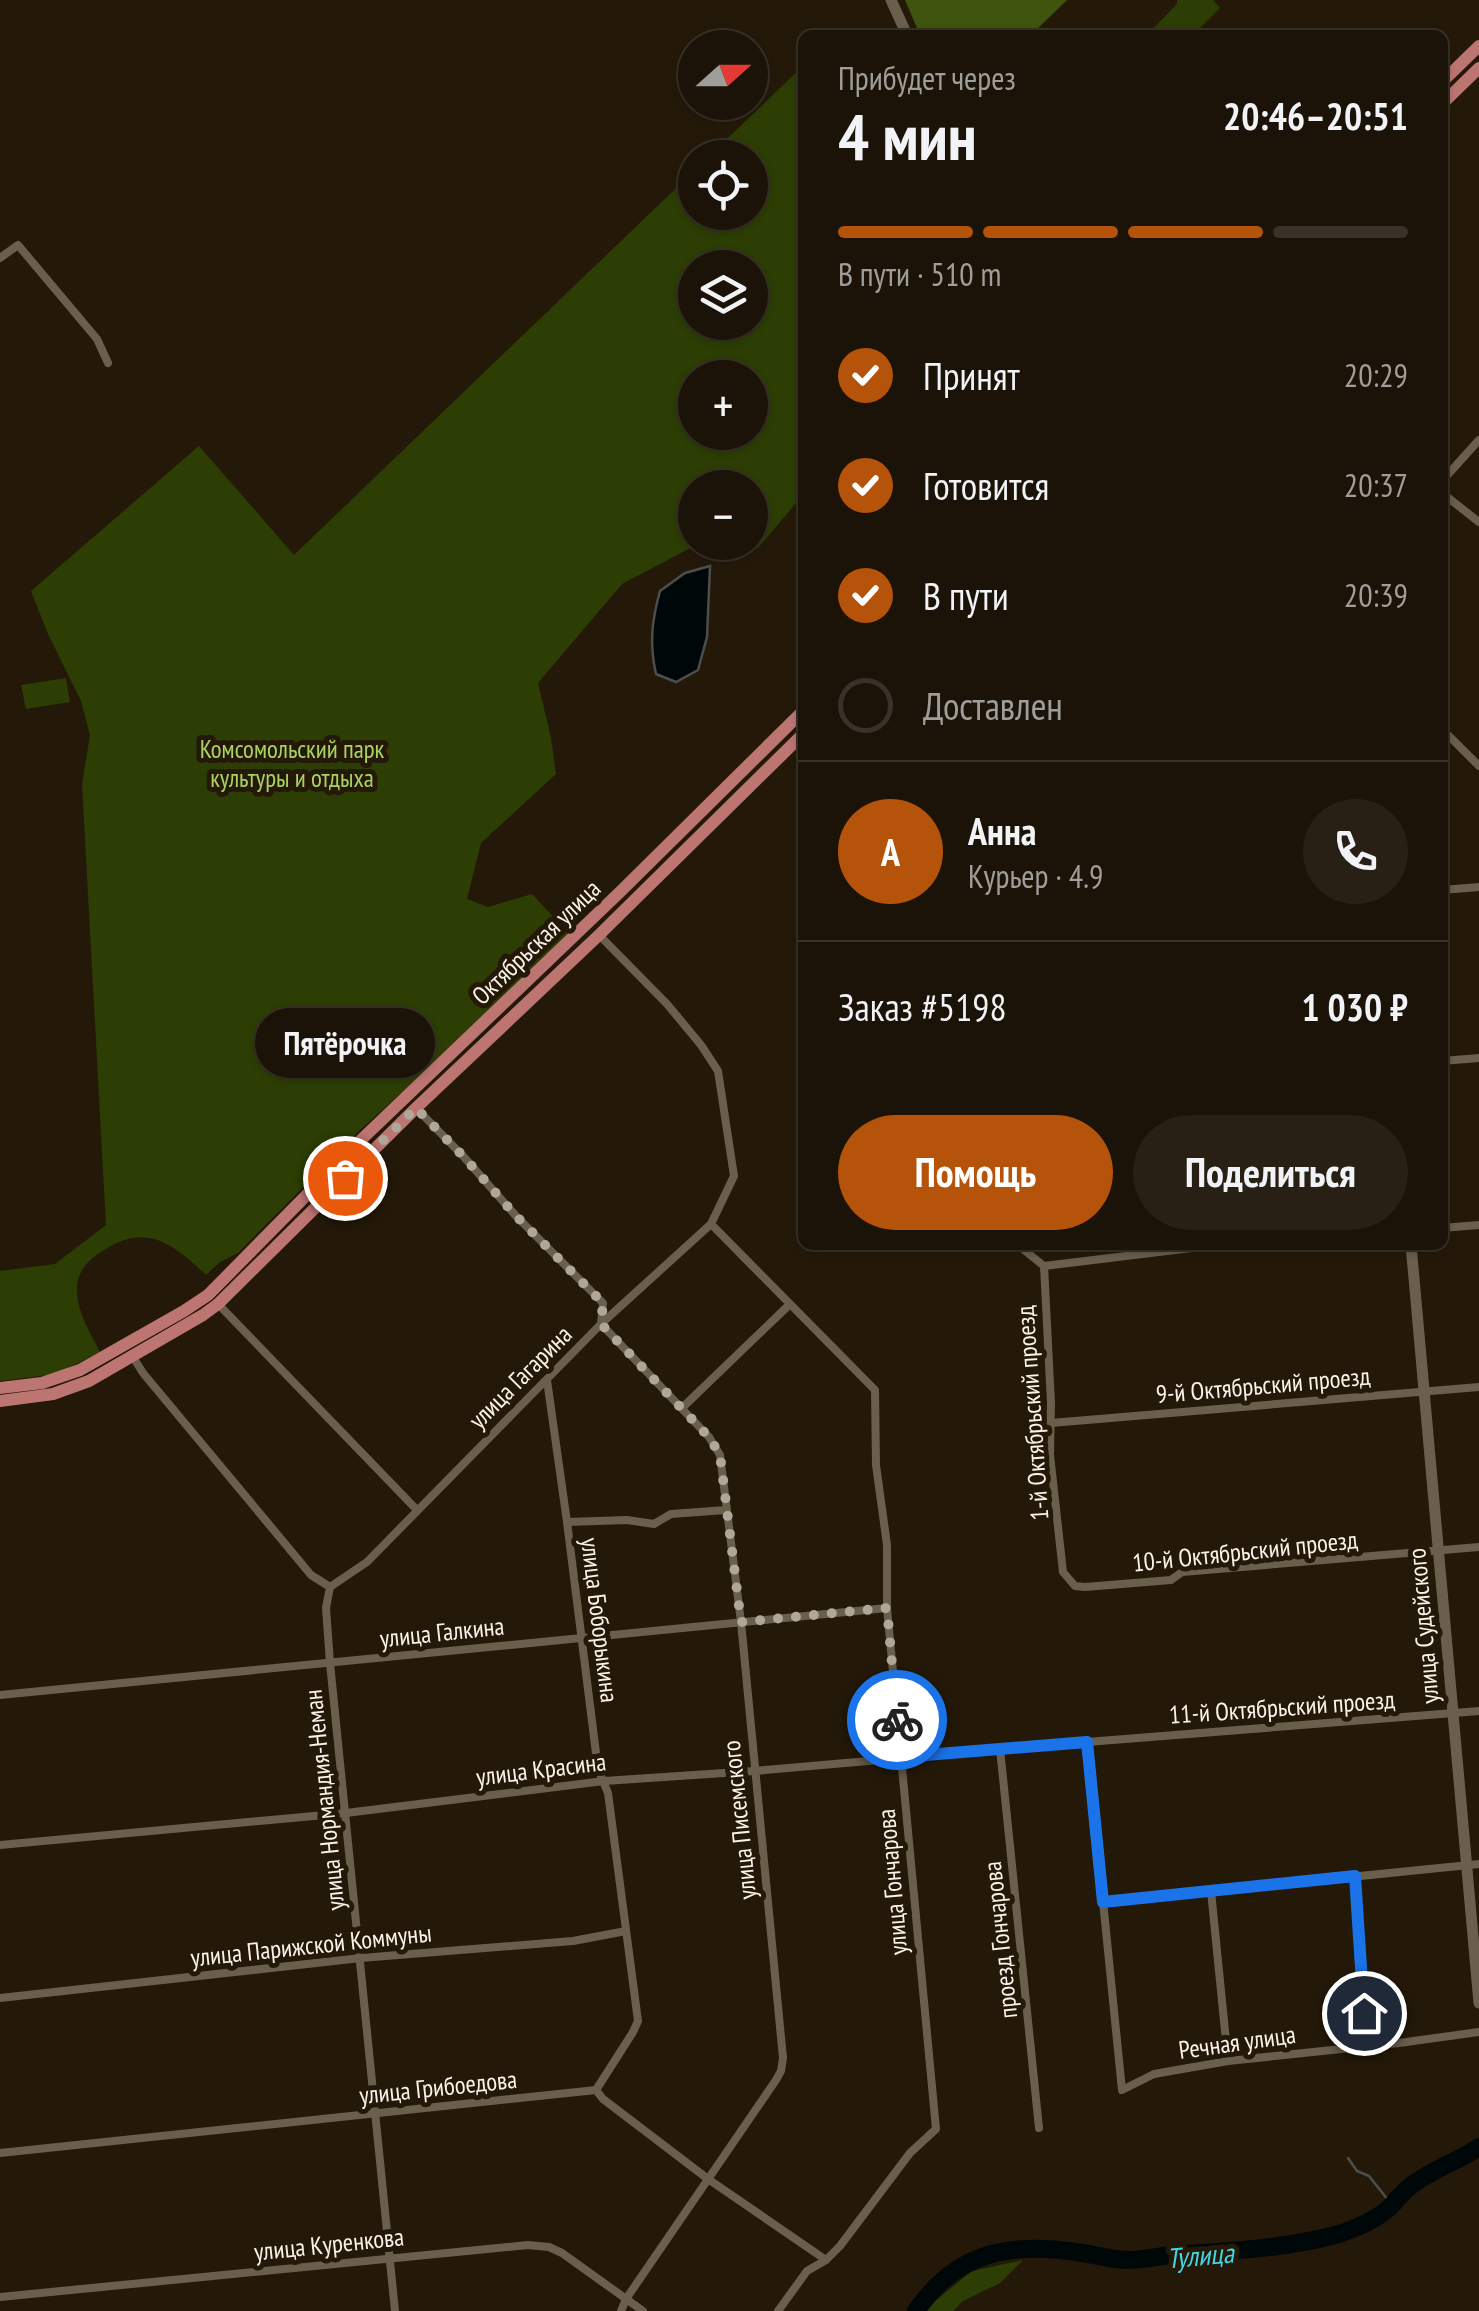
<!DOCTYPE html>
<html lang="ru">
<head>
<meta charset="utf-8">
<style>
  body { margin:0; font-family:"PT Sans Narrow",sans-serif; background:#282015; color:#f1f3f6; height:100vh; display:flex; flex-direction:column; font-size:38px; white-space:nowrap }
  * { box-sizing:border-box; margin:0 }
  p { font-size:32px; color:#a09e9b }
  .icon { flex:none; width:55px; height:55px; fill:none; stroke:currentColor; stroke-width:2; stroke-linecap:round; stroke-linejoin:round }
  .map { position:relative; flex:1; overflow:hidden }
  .drawer { position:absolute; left:798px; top:30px; width:650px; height:1220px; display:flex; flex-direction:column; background:#1b1307; border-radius:15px; box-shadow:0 2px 8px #0004,0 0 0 2px #393228 }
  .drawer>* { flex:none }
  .needle { width:65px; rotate:69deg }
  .fabs { position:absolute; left:678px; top:30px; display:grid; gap:20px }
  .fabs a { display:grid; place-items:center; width:90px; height:90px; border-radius:50%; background:#1b1307; box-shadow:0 2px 8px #0004,0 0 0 2px #393228; font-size:50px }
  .pin { position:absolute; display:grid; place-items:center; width:85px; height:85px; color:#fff; margin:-42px; border:5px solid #fff; border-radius:50%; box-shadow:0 2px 10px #0007 }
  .courier { position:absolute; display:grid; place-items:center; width:100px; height:100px; margin:-50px; border:8px solid #1a73e8; border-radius:50%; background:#fff; color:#222; box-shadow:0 2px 12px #0007 }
  .bubble { position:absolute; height:70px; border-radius:35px; background:#1b1307; box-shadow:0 2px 8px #0004,0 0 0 2px #393228; font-size:32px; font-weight:700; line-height:70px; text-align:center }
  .summary em { font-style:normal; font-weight:700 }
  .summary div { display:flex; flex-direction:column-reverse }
  .summary { display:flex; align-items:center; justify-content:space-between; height:170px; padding:0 40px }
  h1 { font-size:65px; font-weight:700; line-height:75px }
  .bar { display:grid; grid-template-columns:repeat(4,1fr); gap:15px 10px; align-content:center; height:120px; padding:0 40px }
  .bar i { height:12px; border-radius:8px; background:#393228 }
  .bar .on { background:#b45309 }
  .bar p { grid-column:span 4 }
  .line { display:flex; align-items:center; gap:25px; padding:0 40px; border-top:2px solid #393228 }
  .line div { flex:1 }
  .round { display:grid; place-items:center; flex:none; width:105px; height:105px; border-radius:52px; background:#282015 }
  ol { padding:0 40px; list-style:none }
  li { display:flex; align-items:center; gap:30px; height:110px }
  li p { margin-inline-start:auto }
  li .icon { padding:10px; border-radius:50%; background:#b45309; color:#fff; stroke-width:4 }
  li:last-child { color:#a09e9b }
  li i { width:55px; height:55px; border:5px solid #393228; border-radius:50% }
  .primary-button { display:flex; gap:20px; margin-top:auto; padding:20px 40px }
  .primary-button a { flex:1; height:115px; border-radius:60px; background:#b45309; color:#fff; font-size:40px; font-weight:700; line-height:115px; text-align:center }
  .primary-button a+a { background:#282015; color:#f1f3f6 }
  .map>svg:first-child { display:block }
  .green { fill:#2c3e04; fill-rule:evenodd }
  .forest { fill:#3f550d }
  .water { fill:#000708; stroke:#4b4e4c; stroke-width:2.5 }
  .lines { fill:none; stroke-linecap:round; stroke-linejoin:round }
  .stream { stroke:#4b4e4c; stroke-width:2.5 }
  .river { stroke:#000708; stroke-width:18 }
  .street { stroke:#6a5e4c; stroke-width:8 }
  .secondary { stroke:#6a5e4c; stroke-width:11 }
  .primary { stroke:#bd7572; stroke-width:12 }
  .done { stroke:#b0a79b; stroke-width:10; stroke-dasharray:0 18 }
  .route { stroke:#1a73e8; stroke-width:12 }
  .labels { text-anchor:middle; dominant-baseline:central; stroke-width:10; stroke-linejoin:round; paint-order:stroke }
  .park-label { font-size:25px; fill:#a9d35e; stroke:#241909 }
  .street-label { font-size:25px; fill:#fbf3e9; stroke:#241909 }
  .water-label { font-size:28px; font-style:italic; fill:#43d7e4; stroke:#241909 }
</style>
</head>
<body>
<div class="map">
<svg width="1479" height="2311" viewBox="0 0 1479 2311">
  <rect width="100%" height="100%" fill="#241909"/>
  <g class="green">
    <polygon points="1177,0 1213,0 1220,8 1193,35 1147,35 1177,4"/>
    <path d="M802,67V496L758,548L747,543L750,542V488H695V542L700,543L622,584L538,683L551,738L556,774L481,843L467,899L488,907L532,894L573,938L359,1131L238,1253L220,1262L206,1275C171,1241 143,1221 98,1254C87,1261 78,1272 77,1286C76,1310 89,1331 100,1352L56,1374L0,1381V1271L55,1264L106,1225L82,784L90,735L81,701L48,634L31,591L199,446L294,555L695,170V212H750V158L708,157ZM695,268H750V322H695ZM695,378H750V432H695Z"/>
    <polygon points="66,678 70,702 26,709 21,685"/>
    <polygon points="1023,2260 1000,2283 963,2301 953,2311 923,2311 972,2271"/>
  </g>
  <polygon class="forest" points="905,0 1067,0 1031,35 920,35"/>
  <path class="water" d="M710,566L707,637L698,670L676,682L656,674C649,643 652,620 660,591L685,573Z"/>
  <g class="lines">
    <polyline class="stream" points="1348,2158 1357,2171 1369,2176 1392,2205"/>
    <path class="river" d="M916,2311C957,2252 1008,2242 1076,2252C1093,2254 1111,2260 1128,2260C1144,2260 1158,2256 1173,2255C1229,2251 1284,2249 1339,2234C1355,2229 1380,2218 1392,2205C1401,2195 1407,2187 1419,2180C1439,2167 1460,2160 1479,2147"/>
    <g class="street">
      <polyline points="0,258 18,245 97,339 108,363"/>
      <polyline points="1442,481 1479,440"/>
      <polyline points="1442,493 1479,522"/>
      <polyline points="1442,729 1479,766"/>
      <polyline points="1442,890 1479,887"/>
      <polyline points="1442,1061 1479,1058"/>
      <polyline points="416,1108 463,1156 516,1216 603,1303 601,1324 709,1437 720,1455 741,1622 783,2058 781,2071 776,2080 626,2299 621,2311"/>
      <polyline points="711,1224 875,1390 876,1465 887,1545 887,1608 936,2129 910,2153 840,2246 826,2260 807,2271 778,2311"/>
      <polyline points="1442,1228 1479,1225"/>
      <polyline points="1018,1245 1044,1266 1051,1403 1050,1455 1063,1572 1075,1586 1085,1587 1171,1580 1182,1572 1479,1547"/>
      <polyline points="1044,1266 1216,1245"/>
      <polyline points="218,1304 417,1510"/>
      <polyline points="133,1357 143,1373 311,1575 330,1587 326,1608 330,1663 395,2311"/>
      <polyline points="547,1380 567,1522 598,1769 608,1793 638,2021 633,2032 596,2090"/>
      <polyline points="682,1408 789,1305"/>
      <polyline points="1051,1423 1479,1387"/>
      <polyline points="567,1522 627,1520 654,1524 671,1514 726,1510"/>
      <polyline points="330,1587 367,1562 601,1324 711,1224 734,1176 718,1071 701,1045 667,1004 599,935"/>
      <polyline points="0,1695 887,1608"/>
      <polyline points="1087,1742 1122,2090 1154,2074 1228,2061 1399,2043 1479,2032"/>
      <polyline points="1000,1749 1039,2128"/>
      <polyline points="0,1845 346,1813 604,1781 754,1771 1087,1742 1479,1711"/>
      <polyline points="1355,1876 1366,2047"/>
      <polyline points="1211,1891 1228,2061"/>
      <polyline points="1103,1902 1479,1864"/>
      <polyline points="0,1998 361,1958 573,1941 626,1931"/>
      <polyline points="0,2153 596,2090 603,2099 708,2179 826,2260"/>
      <polyline points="0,2297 528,2245 549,2247 562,2253 643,2311"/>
    </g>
    <g class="secondary">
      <polyline points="891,0 907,35"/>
      <polyline points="1411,1245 1479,2003"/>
    </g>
    <g class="primary">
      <polyline points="1442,82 1479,46"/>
      <polyline points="1442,104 1479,68"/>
      <polyline points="0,1388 42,1383 80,1370 184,1311 208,1295 363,1138 621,891 802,712"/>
      <polyline points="0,1401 53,1394 89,1381 203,1315 218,1304 416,1108 599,935 802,735"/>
    </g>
  </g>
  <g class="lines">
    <polyline class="done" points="345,1178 416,1108 463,1156 516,1216 603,1303 601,1324 709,1437 720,1455 741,1622 887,1608 897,1720"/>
    <polyline class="route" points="897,1720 901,1757 1087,1742 1103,1902 1355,1876 1364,2013"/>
  </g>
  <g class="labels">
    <g class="park-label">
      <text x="292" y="749">Комсомольский парк<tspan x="292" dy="29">культуры и отдыха</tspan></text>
    </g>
    <g class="street-label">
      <text transform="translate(536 942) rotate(-44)">Октябрьская улица</text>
      <text transform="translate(520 1377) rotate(-45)">улица Гагарина</text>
      <text transform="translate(1263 1385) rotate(-5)">9-й Октябрьский проезд</text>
      <text transform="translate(1032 1413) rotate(-94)">1-й Октябрьский проезд</text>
      <text transform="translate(1245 1551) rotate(-6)">10-й Октябрьский проезд</text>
      <text transform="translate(600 1620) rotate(83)">улица Боборыкина</text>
      <text transform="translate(1423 1626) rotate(-95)">улица Судейского</text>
      <text transform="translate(442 1632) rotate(-6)">улица Галкина</text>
      <text transform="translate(1282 1707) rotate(-4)">11-й Октябрьский проезд</text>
      <text transform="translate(541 1769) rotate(-7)">улица Красина</text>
      <text transform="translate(324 1800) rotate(-96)">улица Нормандия-Неман</text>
      <text transform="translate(739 1820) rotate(-96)">улица Писемского</text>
      <text transform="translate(892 1882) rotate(-95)">улица Гончарова</text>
      <text transform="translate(1000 1940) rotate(-96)">проезд Гончарова</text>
      <text transform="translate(311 1945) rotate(-6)">улица Парижской Коммуны</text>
      <text transform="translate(1237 2042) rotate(-8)">Речная улица</text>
      <text transform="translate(438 2087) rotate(-6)">улица Грибоедова</text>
      <text transform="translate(329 2244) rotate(-6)">улица Куренкова</text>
    </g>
    <g class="water-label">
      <text transform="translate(1200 2255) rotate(-5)">Тулица</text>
    </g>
  </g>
</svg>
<div class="fabs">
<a><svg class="needle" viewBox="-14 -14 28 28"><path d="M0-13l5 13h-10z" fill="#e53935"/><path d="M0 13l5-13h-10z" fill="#a09e9b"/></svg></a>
<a><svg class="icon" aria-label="locate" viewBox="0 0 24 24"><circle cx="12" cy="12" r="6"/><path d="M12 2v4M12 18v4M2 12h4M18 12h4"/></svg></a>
<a><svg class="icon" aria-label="layers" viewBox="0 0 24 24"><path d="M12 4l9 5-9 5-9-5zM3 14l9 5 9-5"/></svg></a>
<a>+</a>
<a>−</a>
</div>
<div class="pin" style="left:345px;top:1178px;background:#ea580c"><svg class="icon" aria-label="bag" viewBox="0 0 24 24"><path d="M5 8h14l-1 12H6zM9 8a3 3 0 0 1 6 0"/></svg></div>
<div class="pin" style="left:1364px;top:2013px;background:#1f2937"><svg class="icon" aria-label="home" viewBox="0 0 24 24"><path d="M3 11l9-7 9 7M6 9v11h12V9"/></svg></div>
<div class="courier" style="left:897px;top:1720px"><svg class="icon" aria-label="bike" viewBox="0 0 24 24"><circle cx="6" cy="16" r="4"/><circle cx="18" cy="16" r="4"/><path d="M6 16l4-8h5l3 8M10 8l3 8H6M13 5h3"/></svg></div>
<div class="bubble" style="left:255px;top:1008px;width:180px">Пятёрочка</div>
<section class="drawer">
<div class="summary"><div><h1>4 мин</h1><p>Прибудет через</p></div><em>20:46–20:51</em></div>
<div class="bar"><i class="on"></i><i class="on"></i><i class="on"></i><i></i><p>В пути · 510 m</p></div>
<ol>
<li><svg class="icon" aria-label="check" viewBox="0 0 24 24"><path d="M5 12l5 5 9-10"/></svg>Принят<p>20:29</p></li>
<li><svg class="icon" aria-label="check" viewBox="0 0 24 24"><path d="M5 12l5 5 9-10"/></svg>Готовится<p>20:37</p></li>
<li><svg class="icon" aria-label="check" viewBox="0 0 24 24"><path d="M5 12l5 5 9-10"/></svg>В пути<p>20:39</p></li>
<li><i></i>Доставлен</li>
</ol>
<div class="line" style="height:180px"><b class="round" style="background:#b45309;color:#fff">А</b><div><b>Анна</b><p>Курьер · 4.9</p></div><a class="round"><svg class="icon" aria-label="phone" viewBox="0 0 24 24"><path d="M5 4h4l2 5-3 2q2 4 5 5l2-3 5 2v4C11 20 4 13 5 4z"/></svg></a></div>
<div class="line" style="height:130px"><div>Заказ #5198</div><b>1 030 ₽</b></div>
<div class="primary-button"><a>Помощь</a><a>Поделиться</a></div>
</section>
</div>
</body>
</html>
